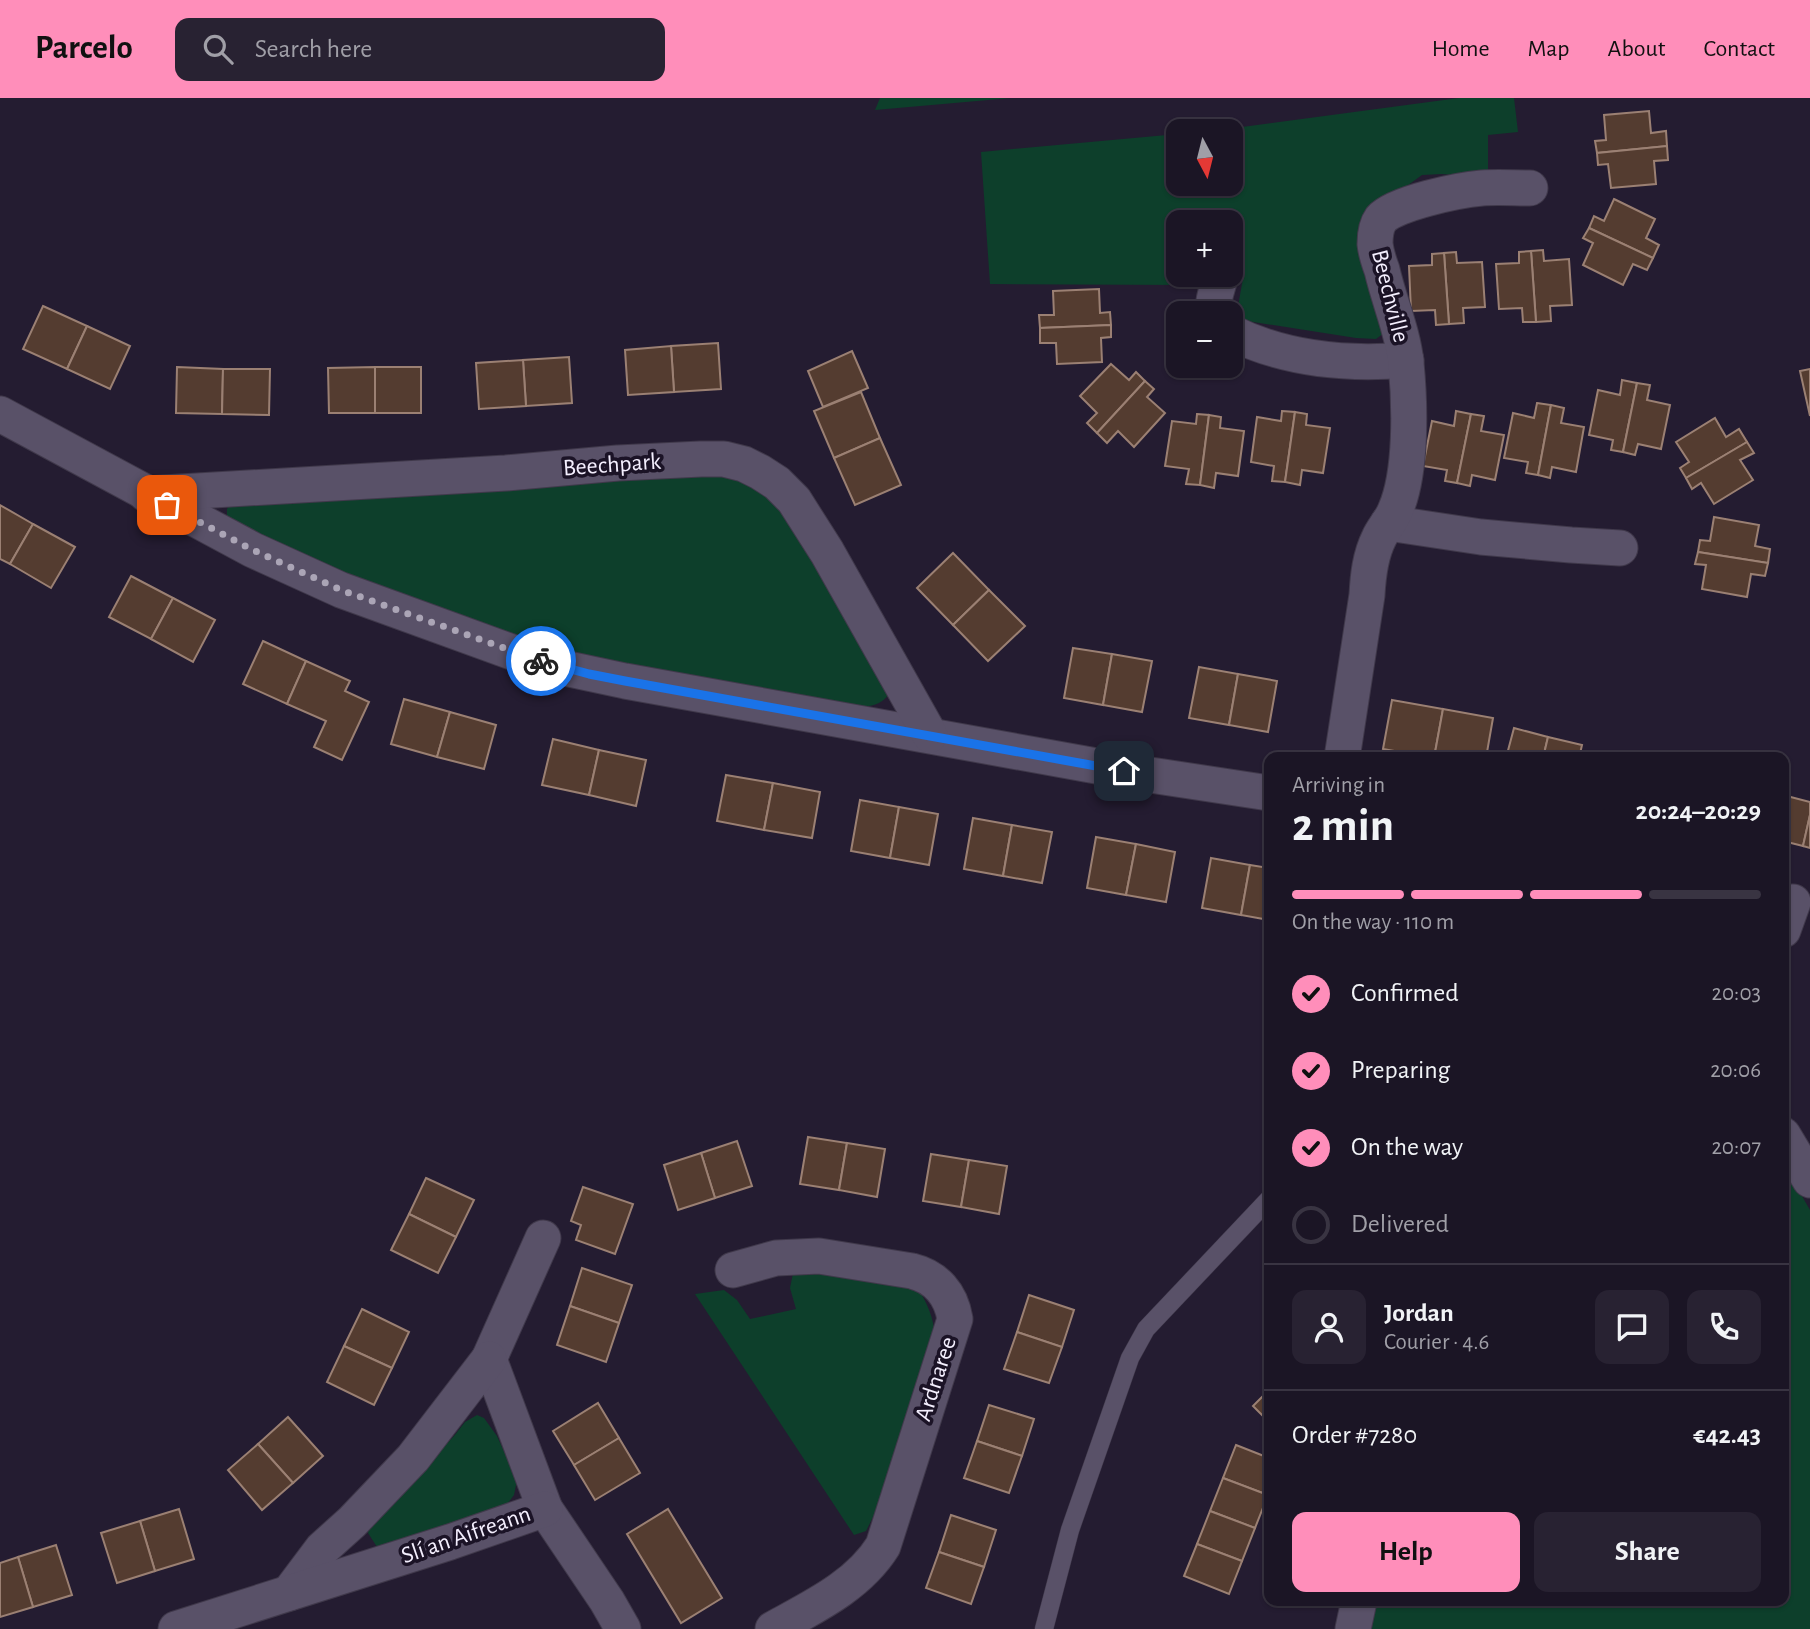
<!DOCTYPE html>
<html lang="en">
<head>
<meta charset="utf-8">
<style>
  body { margin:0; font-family:"Alegreya Sans",sans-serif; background:#282232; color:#f1f3f6; height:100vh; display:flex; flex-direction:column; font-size:26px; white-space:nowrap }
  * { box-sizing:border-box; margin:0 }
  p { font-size:23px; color:#a09fa7 }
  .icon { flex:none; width:38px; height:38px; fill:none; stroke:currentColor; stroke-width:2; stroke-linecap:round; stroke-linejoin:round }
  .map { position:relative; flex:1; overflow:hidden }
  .panel { position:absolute; left:1264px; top:654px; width:525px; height:854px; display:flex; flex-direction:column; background:#1b1525; border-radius:14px; box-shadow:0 2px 5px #0004,0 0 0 2px #393442 }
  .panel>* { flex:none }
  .needle { width:46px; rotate:173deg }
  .buttons { position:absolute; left:1166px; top:21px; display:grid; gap:14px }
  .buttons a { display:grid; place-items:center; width:77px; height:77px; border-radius:14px; background:#1b1525; box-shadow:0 2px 5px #0004,0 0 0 2px #393442; font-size:35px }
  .pin { position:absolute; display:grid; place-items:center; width:60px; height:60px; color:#fff; margin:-30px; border-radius:14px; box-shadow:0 4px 10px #0006 }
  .courier { position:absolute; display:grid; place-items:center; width:70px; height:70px; margin:-35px; border:5px solid #1a73e8; border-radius:50%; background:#fff; color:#222; box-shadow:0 2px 9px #0007 }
  .head em { font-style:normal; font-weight:600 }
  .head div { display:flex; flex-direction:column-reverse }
  .head { display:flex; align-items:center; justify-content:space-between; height:119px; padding:0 28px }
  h1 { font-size:46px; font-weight:600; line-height:52px }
  .bar { display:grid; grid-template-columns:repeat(4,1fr); gap:10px 7px; align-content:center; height:84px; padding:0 28px }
  .bar i { height:9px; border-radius:5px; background:#393442 }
  .bar .selected { background:#ff8eba }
  .bar p { grid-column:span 4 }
  .line { display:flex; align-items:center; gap:18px; padding:0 28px; border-top:2px solid #393442 }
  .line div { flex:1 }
  .round { display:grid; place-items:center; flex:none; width:74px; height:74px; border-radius:14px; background:#282232 }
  ol { padding:0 28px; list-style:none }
  li { display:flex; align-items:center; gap:21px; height:77px }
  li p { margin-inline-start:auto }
  li .icon { padding:7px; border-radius:50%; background:#ff8eba; color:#111; stroke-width:4 }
  li:last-child { color:#a09fa7 }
  li i { width:38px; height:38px; border:4px solid #393442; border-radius:50% }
  .primary-button { display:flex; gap:14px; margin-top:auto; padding:14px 28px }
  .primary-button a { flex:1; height:80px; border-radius:14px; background:#ff8eba; color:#111; font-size:28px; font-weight:600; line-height:80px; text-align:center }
  .primary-button a+a { background:#282232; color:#f1f3f6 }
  header { display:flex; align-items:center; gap:42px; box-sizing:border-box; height:98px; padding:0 35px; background:#ff8eba; color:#111 }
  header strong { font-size:33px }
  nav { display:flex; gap:38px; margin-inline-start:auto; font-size:24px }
  .search { width:490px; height:63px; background:#282232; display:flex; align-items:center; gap:18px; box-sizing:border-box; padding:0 24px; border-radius:14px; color:#a09fa7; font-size:26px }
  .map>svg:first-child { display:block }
  .green { fill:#0d3f2b }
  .building { fill:#543c30; stroke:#9b8073; stroke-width:2 }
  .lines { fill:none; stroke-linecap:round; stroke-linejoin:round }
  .lane-casing { stroke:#40394b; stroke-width:19 }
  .street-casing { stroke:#40394b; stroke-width:37 }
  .lane { stroke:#595168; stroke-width:18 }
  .street { stroke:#595168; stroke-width:35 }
  .done { stroke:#aba5b6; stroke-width:7; stroke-dasharray:0 12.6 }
  .route { stroke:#1a73e8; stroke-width:9 }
  .labels { text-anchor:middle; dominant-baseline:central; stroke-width:7; stroke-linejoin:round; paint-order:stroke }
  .street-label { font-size:24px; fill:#f4effe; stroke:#1b1326 }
</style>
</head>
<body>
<header>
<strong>Parcelo</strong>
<div class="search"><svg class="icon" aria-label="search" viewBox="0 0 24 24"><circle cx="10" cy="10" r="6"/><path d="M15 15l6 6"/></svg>Search here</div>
<nav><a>Home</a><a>Map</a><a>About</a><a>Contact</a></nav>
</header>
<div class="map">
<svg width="1810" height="1531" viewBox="0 0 1810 1531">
  <rect width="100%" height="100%" fill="#241c31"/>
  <g class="green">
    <polygon points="880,0 1011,0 875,12"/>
    <polygon points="1459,0 1514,0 1518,34 1488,37 1488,74 1463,78 1442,76 1422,77 1393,98 1384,235 1376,241 1356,240 1247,223 1237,214 1243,180 1241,170 1230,162 1230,124 1178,124 1178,177 1196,177 1189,187 990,186 981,54 1178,36 1178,86 1230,86 1230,33 1212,33"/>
    <path d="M703,375L735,377L777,403L889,596C883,605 875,607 864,609L797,600L559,553L319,468L227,421V411L230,406Z"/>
    <polygon points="1783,1065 1810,1112 1810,1531 1370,1531 1374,1503 1783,1503"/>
    <path d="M801,1171L918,1191C928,1206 933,1219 935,1237L875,1415L866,1433L854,1437L695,1196L724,1192L737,1202L750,1221L796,1211L790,1190L793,1175Z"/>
    <polygon points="477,1317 484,1320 497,1338 517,1382 514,1397 508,1405 384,1450 377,1449 368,1435 369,1427 454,1338 465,1324"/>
  </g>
  <g class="building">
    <polygon points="1649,13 1651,35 1666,33 1667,48 1597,55 1595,43 1606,42 1604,17"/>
    <polygon points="1667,48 1668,62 1654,63 1656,86 1611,90 1608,66 1598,67 1597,55"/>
    <polygon points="1614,101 1655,121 1646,140 1659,147 1653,160 1589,130 1594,118 1604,123"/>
    <polygon points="1589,130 1653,160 1647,172 1633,166 1623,187 1583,167 1593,145 1583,140"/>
    <polygon points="1543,152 1544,163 1569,161 1572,207 1550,208 1551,223 1536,224 1531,153"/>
    <polygon points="1531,153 1536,224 1523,224 1522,210 1499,211 1496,166 1519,165 1519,154"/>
    <polygon points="1456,154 1457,165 1482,164 1485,209 1463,210 1464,225 1449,226 1444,155"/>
    <polygon points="1444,155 1449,226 1436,227 1435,212 1411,213 1409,168 1432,167 1432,156"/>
    <polygon points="1099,191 1100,215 1110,214 1111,227 1040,230 1039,217 1054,217 1053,193"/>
    <polygon points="43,208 87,228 67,271 23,251"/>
    <polygon points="1111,227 1111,239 1101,240 1102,264 1057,266 1056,245 1040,245 1040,230"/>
    <polygon points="87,228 130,248 110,291 67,271"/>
    <polygon points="718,245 721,291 674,294 671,248"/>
    <polygon points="671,248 674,294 628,297 625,252"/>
    <polygon points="852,253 868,290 823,309 808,273"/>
    <polygon points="569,259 572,305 526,308 523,262"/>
    <polygon points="523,262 526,308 479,311 476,265"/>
    <polygon points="1111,266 1129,282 1136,274 1145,283 1097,335 1087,325 1097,315 1080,298"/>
    <polygon points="177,269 223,271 222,316 176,315"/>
    <rect x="375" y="269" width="46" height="46"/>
    <polygon points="375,269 375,315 329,315 328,270"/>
    <polygon points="223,271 270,271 269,317 222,316"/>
    <polygon points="1810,271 1810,318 1800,273"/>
    <polygon points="1622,282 1637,285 1623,354 1611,352 1613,342 1589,337 1598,292 1620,297"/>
    <polygon points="1145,283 1154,291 1147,299 1165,315 1134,349 1118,333 1107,345 1097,335"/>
    <polygon points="1637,285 1650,287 1647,302 1670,307 1661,351 1638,346 1635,357 1623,354"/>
    <polygon points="861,294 880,340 834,360 814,313"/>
    <polygon points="1537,305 1551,307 1538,377 1526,375 1528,364 1504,360 1513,315 1534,320"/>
    <polygon points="1551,307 1564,310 1561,325 1584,329 1576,374 1552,369 1550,380 1538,377"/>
    <polygon points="1282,313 1295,314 1285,384 1272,383 1274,368 1251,364 1257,319 1281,323"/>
    <polygon points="1456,313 1471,316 1457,385 1445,383 1447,372 1423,368 1432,323 1454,328"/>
    <polygon points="1295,314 1307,316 1306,327 1330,330 1323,375 1302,372 1300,387 1285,384"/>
    <polygon points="1197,316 1209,317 1200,387 1186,386 1189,371 1165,368 1172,323 1196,326"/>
    <polygon points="1471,316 1484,318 1481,333 1504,337 1495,382 1472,377 1470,388 1457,385"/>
    <polygon points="1209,317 1221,319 1220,330 1244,333 1238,378 1216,375 1214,390 1200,387"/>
    <polygon points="1715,320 1726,339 1739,331 1747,344 1686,380 1680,370 1689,364 1676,344"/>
    <polygon points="880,340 901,387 855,407 834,360"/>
    <polygon points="1747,344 1754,355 1740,362 1753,382 1714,406 1701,385 1692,391 1686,380"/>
    <polygon points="0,407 33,426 10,466 0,461"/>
    <polygon points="1714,419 1759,427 1755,448 1770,451 1768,465 1698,454 1700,442 1710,443"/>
    <polygon points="33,426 75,449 51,490 10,466"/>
    <polygon points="1698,454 1768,465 1765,478 1751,476 1747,499 1702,491 1706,467 1695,466"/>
    <polygon points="953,455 989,492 953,527 917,490"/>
    <polygon points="131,478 173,500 151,541 109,519"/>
    <polygon points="989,492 1025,528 988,563 953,527"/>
    <polygon points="173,500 215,522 193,564 151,541"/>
    <polygon points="263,543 306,563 287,606 243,586"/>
    <polygon points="1073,550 1112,556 1103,607 1064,600"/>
    <polygon points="1112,556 1152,563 1142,614 1103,607"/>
    <polygon points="306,563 350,583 345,593 369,604 342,662 314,649 326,623 287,606"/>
    <polygon points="1199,569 1238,576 1229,627 1189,620"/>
    <polygon points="1238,576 1277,583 1268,634 1229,627"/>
    <polygon points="404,601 450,614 437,659 391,646"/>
    <polygon points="1392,602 1443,611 1434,660 1383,651"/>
    <polygon points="1443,611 1493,620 1486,660 1434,660"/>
    <polygon points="450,614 496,627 484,671 437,659"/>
    <polygon points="1514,630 1548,639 1543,660 1506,660"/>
    <polygon points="1548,639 1582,647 1579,660 1543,660"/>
    <polygon points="553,641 599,652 589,697 542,687"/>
    <polygon points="599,652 646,662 636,708 589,697"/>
    <polygon points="726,677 773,685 764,732 717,723"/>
    <polygon points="773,685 820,694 812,740 764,732"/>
    <polygon points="1783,697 1810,704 1810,717 1803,748 1783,743"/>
    <polygon points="860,702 899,709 890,760 851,753"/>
    <polygon points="899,709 938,716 929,767 890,760"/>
    <polygon points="1810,717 1810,750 1803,748"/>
    <polygon points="973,720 1012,727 1003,778 964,771"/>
    <polygon points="1012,727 1052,734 1042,785 1003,778"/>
    <polygon points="1096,739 1136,746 1126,797 1087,790"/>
    <polygon points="1136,746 1175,754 1166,804 1126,797"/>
    <polygon points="1211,760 1250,767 1241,817 1202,810"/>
    <polygon points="1250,767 1269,770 1269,822 1241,817"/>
    <polygon points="808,1039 847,1045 839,1092 800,1086"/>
    <polygon points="737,1043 752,1088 715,1100 701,1055"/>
    <polygon points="847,1045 885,1051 877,1099 839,1092"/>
    <polygon points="701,1055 715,1100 678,1112 664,1067"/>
    <polygon points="931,1056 969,1062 961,1109 923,1103"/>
    <polygon points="969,1062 1007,1068 999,1116 961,1109"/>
    <polygon points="426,1080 474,1102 456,1139 409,1116"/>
    <polygon points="583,1089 633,1106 615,1156 576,1142 581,1127 571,1123"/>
    <polygon points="409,1116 456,1139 438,1175 391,1152"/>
    <polygon points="582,1170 632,1187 619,1225 570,1208"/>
    <polygon points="1029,1197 1074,1212 1062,1249 1017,1234"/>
    <polygon points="570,1208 619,1225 606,1264 557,1247"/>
    <polygon points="362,1211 409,1234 392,1270 344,1248"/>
    <polygon points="1017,1234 1062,1249 1049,1285 1004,1271"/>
    <polygon points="344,1248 392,1270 374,1307 327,1284"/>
    <polygon points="1269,1292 1269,1324 1253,1308"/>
    <polygon points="598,1305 619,1340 574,1367 553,1333"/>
    <polygon points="989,1307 1034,1321 1022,1358 977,1343"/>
    <polygon points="288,1319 323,1358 293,1385 258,1346"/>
    <polygon points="619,1340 640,1375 595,1402 574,1367"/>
    <polygon points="977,1343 1022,1358 1009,1395 964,1380"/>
    <polygon points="258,1346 293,1385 262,1412 228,1372"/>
    <polygon points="1236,1347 1269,1360 1268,1397 1223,1380"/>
    <polygon points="1223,1380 1268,1397 1255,1430 1210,1413"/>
    <polygon points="179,1411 194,1461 155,1473 140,1423"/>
    <polygon points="668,1411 722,1500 681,1525 627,1436"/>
    <polygon points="1210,1413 1255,1430 1242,1463 1197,1446"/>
    <polygon points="951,1417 996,1432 984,1469 939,1454"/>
    <polygon points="140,1423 155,1473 117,1485 101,1435"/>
    <polygon points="1197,1446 1242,1463 1229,1496 1184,1478"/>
    <polygon points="56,1447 72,1497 33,1509 18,1459"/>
    <polygon points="939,1454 984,1469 971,1506 926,1490"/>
    <polygon points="18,1459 33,1509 0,1519 0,1465"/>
  </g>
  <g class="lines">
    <defs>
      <polyline id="lane" points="1044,1531 1070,1432 1130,1260 1146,1231 1269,1101"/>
      <g id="street">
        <path d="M1214,215C1212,205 1216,194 1219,184"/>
        <path d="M1230,234C1284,261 1346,267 1406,262"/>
        <polyline points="0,316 253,452 341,492 520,557 564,570 625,583 1124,673 1269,695"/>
        <polyline points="146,396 506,375 618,365 701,361 724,361 744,366 760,374 777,385 794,402 827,454 930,637"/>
        <polyline points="1388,425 1481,439 1571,447 1620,450"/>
        <path d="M1342,660L1367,497C1368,478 1370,458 1379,440C1383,431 1391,423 1395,413C1412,375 1410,306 1406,265C1403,234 1389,203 1382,172C1379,164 1376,155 1375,146C1375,138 1376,128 1381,121C1395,105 1459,92 1482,90C1498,89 1514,90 1530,90"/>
        <polyline points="1783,832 1793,804"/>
        <polyline points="1783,1037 1810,1082"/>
        <polyline points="543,1140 489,1261 545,1411 607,1503 623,1531"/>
        <path d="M733,1172L776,1160L819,1158L912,1173C936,1179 951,1196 955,1221L883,1448C858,1488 813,1509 773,1531"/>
        <polyline points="289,1495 322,1451 352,1424 413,1360 489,1261"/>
        <polyline points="176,1531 450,1444 545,1411"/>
        <polyline points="1353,1531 1359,1503"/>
      </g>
    </defs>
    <use href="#lane" class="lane-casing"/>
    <use href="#street" class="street-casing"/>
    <use href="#lane" class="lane"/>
    <use href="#street" class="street"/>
  </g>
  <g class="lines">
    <polyline class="done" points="167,407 253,452 341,492 541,563"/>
    <polyline class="route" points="541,563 589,576 625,583 1124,673"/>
  </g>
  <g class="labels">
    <g class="street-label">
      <text transform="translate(1390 198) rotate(76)">Beechville</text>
      <text transform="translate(612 367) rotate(-4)">Beechpark</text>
      <text transform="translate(936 1281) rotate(-72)">Ardnaree</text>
      <text transform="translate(466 1437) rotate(-19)">Slí an Aifreann</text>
    </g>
  </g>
</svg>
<div class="buttons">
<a><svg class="needle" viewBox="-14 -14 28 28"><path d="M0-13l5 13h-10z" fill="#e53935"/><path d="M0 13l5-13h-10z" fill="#a09fa7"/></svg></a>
<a>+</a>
<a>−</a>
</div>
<div class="pin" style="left:167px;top:407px;background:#ea580c"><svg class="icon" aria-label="bag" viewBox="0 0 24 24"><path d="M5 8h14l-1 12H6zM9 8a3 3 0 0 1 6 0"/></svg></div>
<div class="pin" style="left:1124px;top:673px;background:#1f2937"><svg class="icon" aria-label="home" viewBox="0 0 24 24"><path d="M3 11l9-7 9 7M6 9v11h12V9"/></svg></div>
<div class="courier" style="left:541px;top:563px"><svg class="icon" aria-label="bike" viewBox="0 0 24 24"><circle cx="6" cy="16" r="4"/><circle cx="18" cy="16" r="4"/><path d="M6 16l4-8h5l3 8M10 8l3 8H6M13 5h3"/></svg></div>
<section class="panel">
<div class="head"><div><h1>2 min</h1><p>Arriving in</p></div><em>20:24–20:29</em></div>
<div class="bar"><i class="selected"></i><i class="selected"></i><i class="selected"></i><i></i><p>On the way · 110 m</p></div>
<ol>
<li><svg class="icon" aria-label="check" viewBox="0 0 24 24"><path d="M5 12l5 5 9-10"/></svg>Confirmed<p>20:03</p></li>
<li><svg class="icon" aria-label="check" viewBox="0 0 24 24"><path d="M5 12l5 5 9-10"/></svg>Preparing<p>20:06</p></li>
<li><svg class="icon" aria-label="check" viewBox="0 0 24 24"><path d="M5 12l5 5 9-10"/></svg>On the way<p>20:07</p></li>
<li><i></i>Delivered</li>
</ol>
<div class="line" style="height:126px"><a class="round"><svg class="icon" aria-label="person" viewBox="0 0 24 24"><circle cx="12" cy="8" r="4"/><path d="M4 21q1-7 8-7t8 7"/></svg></a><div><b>Jordan</b><p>Courier · 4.6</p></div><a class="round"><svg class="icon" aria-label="chat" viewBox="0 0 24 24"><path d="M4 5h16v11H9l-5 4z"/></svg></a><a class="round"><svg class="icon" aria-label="phone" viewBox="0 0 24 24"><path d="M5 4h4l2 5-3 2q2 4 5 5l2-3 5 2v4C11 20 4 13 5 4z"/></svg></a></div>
<div class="line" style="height:91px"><div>Order #7280</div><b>€42.43</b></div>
<div class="primary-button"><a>Help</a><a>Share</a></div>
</section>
</div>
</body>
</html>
